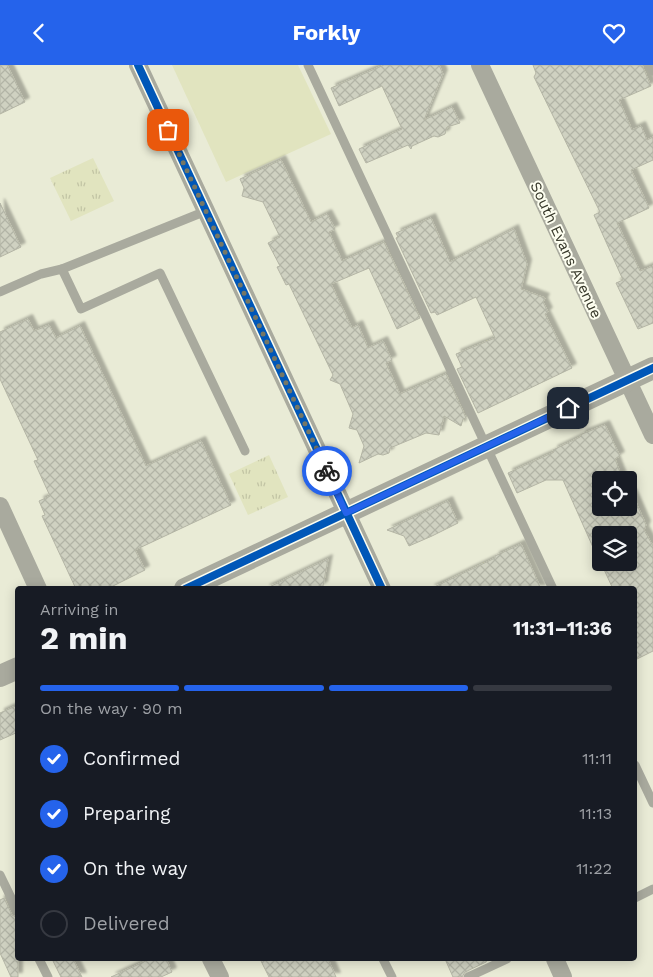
<!DOCTYPE html>
<html lang="en">
<head>
<meta charset="utf-8">
<style>
  body { margin:0; font-family:"Work Sans",sans-serif; background:#20242c; color:#f1f3f6; height:100vh; display:flex; flex-direction:column; font-size:19px; white-space:nowrap }
  * { box-sizing:border-box; margin:0 }
  p { font-size:16px; color:#9ea1a6 }
  .icon { flex:none; width:28px; height:28px; fill:none; stroke:currentColor; stroke-width:2; stroke-linecap:round; stroke-linejoin:round }
  .map { position:relative; flex:1; overflow:hidden }
  .side { position:absolute; left:15px; top:521px; width:622px; height:375px; display:flex; flex-direction:column; background:#171b24; border-radius:5px; box-shadow:0 2px 12px #0003 }
  .side>* { flex:none }
  .buttons { position:absolute; left:592px; top:406px; display:grid; gap:10px }
  .buttons a { display:grid; place-items:center; width:45px; height:45px; border-radius:5px; background:#171b24; box-shadow:0 2px 12px #0003; font-size:25px }
  .pin { position:absolute; display:grid; place-items:center; width:42px; height:42px; color:#fff; margin:-21px; border-radius:10px; box-shadow:0 2px 8px #0006 }
  .courier { position:absolute; display:grid; place-items:center; width:50px; height:50px; margin:-25px; border:4px solid #2563eb; border-radius:50%; background:#fff; color:#222; box-shadow:0 1px 6px #0007 }
  .headline em { font-style:normal; font-weight:700 }
  .headline div { display:flex; flex-direction:column-reverse }
  .headline { display:flex; align-items:center; justify-content:space-between; height:85px; padding:0 25px }
  h1 { font-size:32px; font-weight:700; line-height:38px }
  .bar { display:grid; grid-template-columns:repeat(4,1fr); gap:8px 5px; align-content:center; height:60px; padding:0 25px }
  .bar i { height:6px; border-radius:4px; background:#363941 }
  .bar .on { background:#2563eb }
  .bar p { grid-column:span 4 }
  ol { padding:0 25px; list-style:none }
  li { display:flex; align-items:center; gap:15px; height:55px }
  li p { margin-inline-start:auto }
  li .icon { padding:5px; border-radius:50%; background:#2563eb; color:#fff; stroke-width:4 }
  li:last-child { color:#9ea1a6 }
  li i { width:28px; height:28px; border:2px solid #363941; border-radius:50% }
  header { display:flex; justify-content:space-between; align-items:center; height:65px; padding:0 25px; background:#2563eb; color:#fff; font-size:22px; font-weight:700 }
  .map>svg:first-child { display:block }
  .green { fill:#e1e4bf }
  .park { fill:url(#park-tufts) }
  .building { fill:url(#building-cross-hatch); stroke:#b4b5a5; filter:url(#shadow) }
  .lines { fill:none; stroke-linecap:round; stroke-linejoin:round }
  .service { stroke:#a9aa9e; stroke-width:9 }
  .minor { stroke:#a9aa9e; stroke-width:18 }
  .tertiary { stroke:#a9aa9e; stroke-width:22 }
  .cycleway-casing { stroke:#fdfef0; stroke-width:11 }
  .cycleway { stroke:#0057b8; stroke-width:8 }
  .done { stroke:#757766; stroke-width:5; stroke-dasharray:0 9 }
  .route { stroke:#2563eb; stroke-width:6 }
  .labels { text-anchor:middle; dominant-baseline:central; stroke-width:4; stroke-linejoin:round; paint-order:stroke }
  .street-label { font-size:15px; fill:#37382a; stroke:#fdfef0 }
</style>
</head>
<body>
<header><svg class="icon" aria-label="back" viewBox="0 0 24 24"><path d="M15 5l-7 7 7 7"/></svg>Forkly<svg class="icon" aria-label="heart" viewBox="0 0 24 24"><path d="M12 20l-8-8c-3-5 5-10 8-4 3-6 11-1 8 4z"/></svg></header>
<div class="map">
<svg width="653" height="912" viewBox="0 0 653 912">
  <defs>
    <pattern id="park-tufts" width="24" height="20" patternUnits="userSpaceOnUse" patternTransform="scale(1.25)"><rect width="24" height="20" fill="#e1e4bf"/><path d="M3 7l-1-3M5 7V3M7 7l1-3M15 17l-1-3M17 17v-4M19 17l1-3" fill="none" stroke="#c2c4a4"/></pattern>
    <pattern id="building-cross-hatch" width="8" height="8" patternUnits="userSpaceOnUse" patternTransform="scale(1.25)"><rect width="8" height="8" fill="#cfd1c1"/><path d="M0 0l8 8M0 8l8-8" fill="none" stroke="#b2b4a6"/></pattern>
    <filter id="shadow"><feDropShadow dx="4.5" dy="-4.5" stdDeviation="1" flood-color="#0004"/></filter>
  </defs>
  <rect width="100%" height="100%" fill="#e9ebd6"/>
  <polygon class="green" points="172,0 298,0 331,69 226,117"/>
  <g class="park">
    <polygon points="93,93 114,136 71,156 50,113"/>
    <polygon points="269,390 288,432 248,450 229,409"/>
  </g>
  <g class="building">
    <polygon points="0,0 7,0 25,37 0,49"/>
    <polygon points="384,0 439,0 443,9 424,55 452,42 460,58 447,62 445,69 438,72 434,71 412,81 411,84 408,80 366,98 359,84 402,64 382,21 339,41 331,23"/>
    <polygon points="533,0 642,0 651,21 619,35 632,65 641,61 647,75 653,72 653,95 631,105 649,143 617,158 640,206 653,201 653,258 638,264 616,218 623,215 594,150 600,147 534,12 536,8"/>
    <polygon points="281,95 311,157 327,149 335,164 329,167 342,196 384,177 420,253 397,264 369,203 331,219 352,263 358,260 368,283 383,276 392,295 386,298 400,329 446,309 466,353 463,354 461,361 444,351 439,370 426,368 390,383 389,388 383,390 378,389 359,398 364,381 357,365 349,363 353,349 340,319 330,315 333,310 289,219 286,220 277,202 280,201 268,178 280,172 263,137 242,131 244,123 240,114"/>
    <polygon points="0,138 21,182 0,192"/>
    <polygon points="431,153 450,197 514,164 527,199 521,224 545,233 543,237 548,247 545,249 572,303 478,348 457,304 462,302 456,289 495,273 476,232 437,250 435,247 431,248 396,173 398,172 396,168"/>
    <polygon points="28,254 34,266 49,260 56,273 80,261 146,401 201,376 231,440 135,485 145,505 107,524 76,524 42,451 45,450 39,436 50,431 34,396 38,395 0,314 0,267"/>
    <polygon points="605,360 620,391 615,394 623,415 601,415 601,442 629,442 629,429 632,428 646,460 644,465 653,481 653,586 635,595 635,524 613,524 601,498 629,498 629,470 601,470 600,498 563,415 546,415 517,428 508,408 554,387 553,385 580,372 582,369"/>
    <polygon points="448,436 458,458 432,471 409,481 404,471 387,465"/>
    <polygon points="521,479 541,524 430,524 495,493 495,491"/>
    <polygon points="328,494 323,521 317,524 265,524"/>
    <polygon points="18,640 18,667 0,675 0,648"/>
    <polygon points="4,833 12,850 18,853 18,912 11,912 0,888 0,835"/>
    <polygon points="52,894 73,894 82,912 61,912"/>
    <polygon points="150,894 163,894 167,896 172,907 161,912 111,912"/>
    <polygon points="260,894 328,894 336,912 269,912"/>
    <polygon points="445,894 488,894 486,897 465,907 462,912 453,912"/>
  </g>
  <g class="lines">
    <g class="service">
      <polyline points="308,0 553,524"/>
      <polyline points="650,0 653,6"/>
      <polyline points="62,204 206,146"/>
      <polyline points="0,227 41,209 62,204 81,244 160,208 245,386"/>
      <polyline points="635,700 653,738"/>
      <polyline points="0,810 18,847"/>
      <polyline points="635,833 653,824"/>
      <polyline points="39,894 48,912"/>
      <polyline points="383,894 392,912"/>
      <polyline points="468,912 507,894"/>
    </g>
    <g class="minor">
      <polyline points="138,0 382,524"/>
      <polyline points="480,0 653,370"/>
      <polyline points="0,441 38,524"/>
      <polyline points="211,894 220,912"/>
      <polyline points="555,894 563,912"/>
    </g>
    <g class="tertiary">
      <polyline points="185,524 653,303"/>
      <polyline points="0,611 18,603"/>
    </g>
    <defs>
      <g id="cycleway">
        <polyline points="138,0 382,524"/>
        <polyline points="185,524 653,303"/>
      </g>
    </defs>
    <use href="#cycleway" class="cycleway-casing"/>
    <use href="#cycleway" class="cycleway"/>
  </g>
  <g class="lines">
    <polyline class="done" points="168,65 327,406"/>
    <polyline class="route" points="327,406 346,448 568,343"/>
  </g>
  <g class="labels">
    <g class="street-label">
      <text transform="translate(566 185) rotate(65)">South Evans Avenue</text>
    </g>
  </g>
</svg>
<div class="buttons">
<a><svg class="icon" aria-label="locate" viewBox="0 0 24 24"><circle cx="12" cy="12" r="6"/><path d="M12 2v4M12 18v4M2 12h4M18 12h4"/></svg></a>
<a><svg class="icon" aria-label="layers" viewBox="0 0 24 24"><path d="M12 4l9 5-9 5-9-5zM3 14l9 5 9-5"/></svg></a>
</div>
<div class="pin" style="left:168px;top:65px;background:#ea580c"><svg class="icon" aria-label="bag" viewBox="0 0 24 24"><path d="M5 8h14l-1 12H6zM9 8a3 3 0 0 1 6 0"/></svg></div>
<div class="pin" style="left:568px;top:343px;background:#1f2937"><svg class="icon" aria-label="home" viewBox="0 0 24 24"><path d="M3 11l9-7 9 7M6 9v11h12V9"/></svg></div>
<div class="courier" style="left:327px;top:406px"><svg class="icon" aria-label="bike" viewBox="0 0 24 24"><circle cx="6" cy="16" r="4"/><circle cx="18" cy="16" r="4"/><path d="M6 16l4-8h5l3 8M10 8l3 8H6M13 5h3"/></svg></div>
<section class="side">
<div class="headline"><div><h1>2 min</h1><p>Arriving in</p></div><em>11:31–11:36</em></div>
<div class="bar"><i class="on"></i><i class="on"></i><i class="on"></i><i></i><p>On the way · 90 m</p></div>
<ol>
<li><svg class="icon" aria-label="check" viewBox="0 0 24 24"><path d="M5 12l5 5 9-10"/></svg>Confirmed<p>11:11</p></li>
<li><svg class="icon" aria-label="check" viewBox="0 0 24 24"><path d="M5 12l5 5 9-10"/></svg>Preparing<p>11:13</p></li>
<li><svg class="icon" aria-label="check" viewBox="0 0 24 24"><path d="M5 12l5 5 9-10"/></svg>On the way<p>11:22</p></li>
<li><i></i>Delivered</li>
</ol>
</section>
</div>
</body>
</html>
